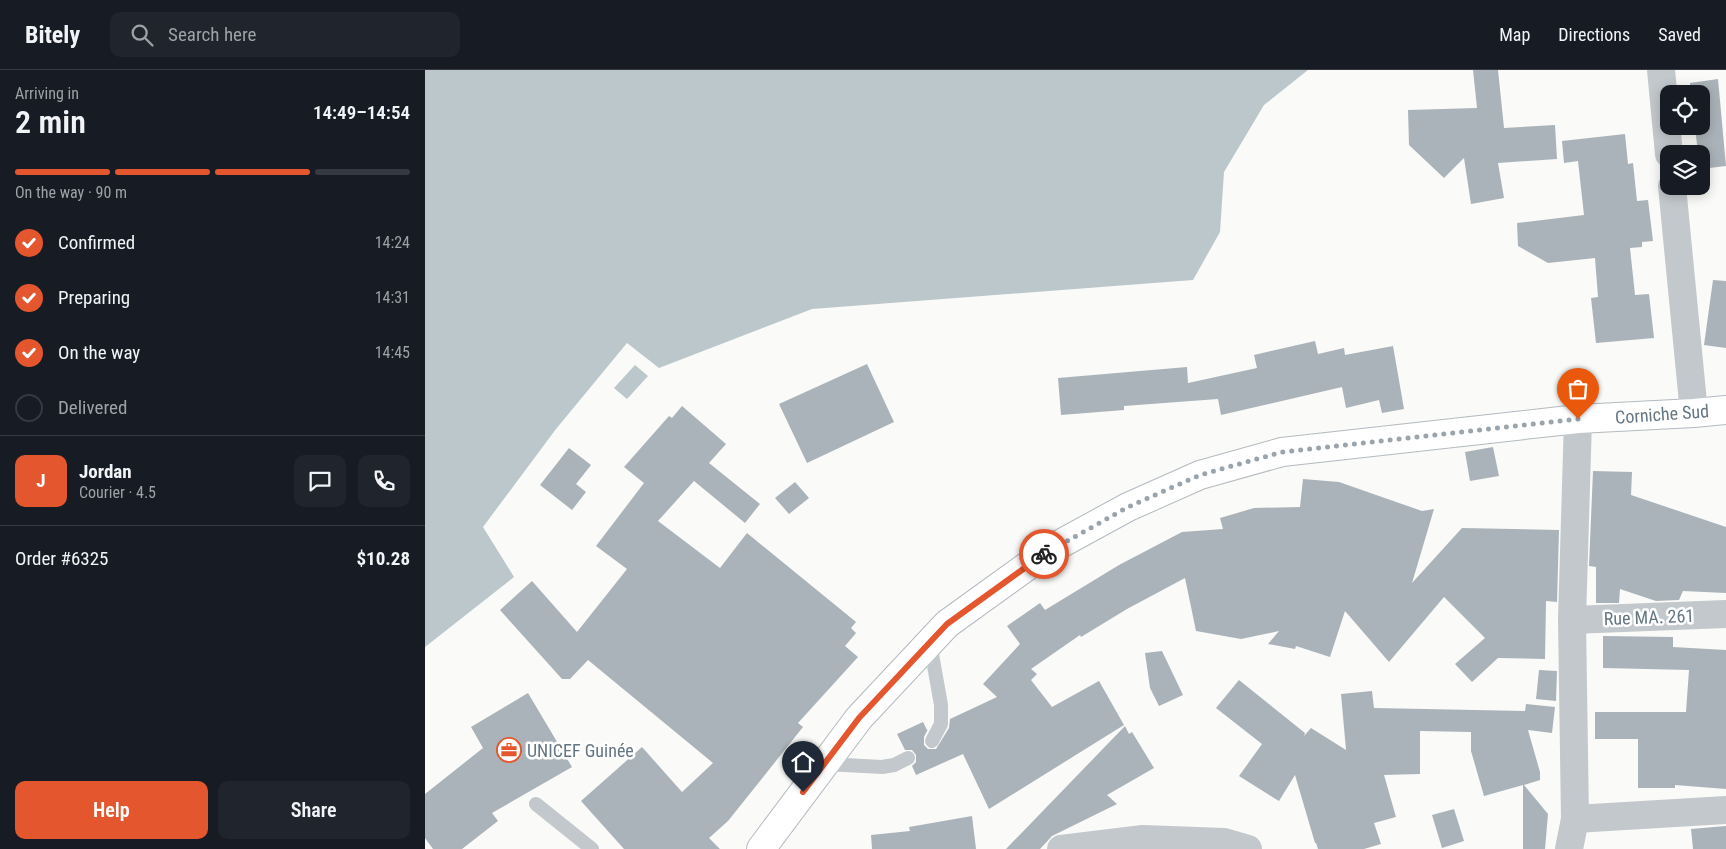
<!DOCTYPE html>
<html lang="en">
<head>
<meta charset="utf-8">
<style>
  body { margin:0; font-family:"Roboto Condensed",sans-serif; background:#20242c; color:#f1f3f6; height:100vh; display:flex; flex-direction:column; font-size:19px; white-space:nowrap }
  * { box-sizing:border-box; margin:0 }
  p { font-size:16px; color:#9ea1a6 }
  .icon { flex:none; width:28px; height:28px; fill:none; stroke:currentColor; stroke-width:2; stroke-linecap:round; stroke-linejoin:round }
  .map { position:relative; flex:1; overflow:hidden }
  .sheet { display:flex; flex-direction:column; background:#171b24; width:425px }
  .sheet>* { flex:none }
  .controls { position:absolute; left:1235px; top:15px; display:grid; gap:10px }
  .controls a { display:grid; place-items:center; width:50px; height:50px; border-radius:10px; background:#171b24; box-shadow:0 2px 12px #0003; font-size:25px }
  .pin { position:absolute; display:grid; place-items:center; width:42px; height:42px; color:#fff; margin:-51px -21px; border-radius:50% 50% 50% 0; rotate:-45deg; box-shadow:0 0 5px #0007 }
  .pin .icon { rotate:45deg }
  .courier { position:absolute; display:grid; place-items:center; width:50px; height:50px; margin:-25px; border:4px solid #e4572e; border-radius:50%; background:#fff; color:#222; box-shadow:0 1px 6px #0007 }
  .summary em { font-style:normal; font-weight:600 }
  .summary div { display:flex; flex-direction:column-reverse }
  .summary { display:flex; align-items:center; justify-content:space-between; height:85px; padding:0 15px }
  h1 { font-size:32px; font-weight:600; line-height:38px }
  .bar { display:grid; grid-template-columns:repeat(4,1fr); gap:8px 5px; align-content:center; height:60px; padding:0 15px }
  .bar i { height:6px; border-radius:4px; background:#363941 }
  .bar .on { background:#e4572e }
  .bar p { grid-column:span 4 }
  .line { display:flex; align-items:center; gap:12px; padding:0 15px; border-top:1px solid #363941 }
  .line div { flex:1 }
  .round { display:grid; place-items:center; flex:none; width:52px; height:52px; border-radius:10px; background:#20242c }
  ol { padding:0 15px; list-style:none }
  li { display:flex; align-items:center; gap:15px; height:55px }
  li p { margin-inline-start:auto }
  li .icon { padding:5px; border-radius:50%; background:#e4572e; color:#fff; stroke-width:4 }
  li:last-child { color:#9ea1a6 }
  li i { width:28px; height:28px; border:2px solid #363941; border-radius:50% }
  .action { display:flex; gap:10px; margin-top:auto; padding:10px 15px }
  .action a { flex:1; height:58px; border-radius:10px; background:#e4572e; color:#fff; font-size:20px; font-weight:600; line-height:58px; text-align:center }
  .action a+a { background:#20242c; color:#f1f3f6 }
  header { display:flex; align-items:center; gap:30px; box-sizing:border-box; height:70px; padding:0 25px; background:#171b24; border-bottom:1px solid #363941 }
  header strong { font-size:24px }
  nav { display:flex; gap:28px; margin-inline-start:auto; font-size:18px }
  .search { width:350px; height:45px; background:#20242c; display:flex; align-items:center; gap:12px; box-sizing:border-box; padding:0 18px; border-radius:10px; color:#9ea1a6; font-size:19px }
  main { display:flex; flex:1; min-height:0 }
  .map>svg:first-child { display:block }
  .water { fill:#bbc7cb }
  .building { fill:#aab3b9 }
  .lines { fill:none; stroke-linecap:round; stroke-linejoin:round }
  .secondary-casing { stroke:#b3babf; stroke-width:30 }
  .lane { stroke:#c3c8cc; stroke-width:14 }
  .street { stroke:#c3c8cc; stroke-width:28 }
  .secondary { stroke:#fff; stroke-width:28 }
  .done { stroke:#99a4ac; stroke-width:5; stroke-dasharray:0 9 }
  .route { stroke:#e4572e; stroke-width:6 }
  .labels { text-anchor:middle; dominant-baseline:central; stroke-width:5; stroke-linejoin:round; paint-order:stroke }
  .street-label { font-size:18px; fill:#657683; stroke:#fff }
  .poi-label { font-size:18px; fill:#657683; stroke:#fff; text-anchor:start }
</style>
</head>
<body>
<header>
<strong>Bitely</strong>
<div class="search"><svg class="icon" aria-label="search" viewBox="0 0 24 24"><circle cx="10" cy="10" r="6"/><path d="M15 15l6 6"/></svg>Search here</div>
<nav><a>Map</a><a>Directions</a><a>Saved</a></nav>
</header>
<main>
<section class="sheet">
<div class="summary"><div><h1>2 min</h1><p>Arriving in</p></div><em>14:49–14:54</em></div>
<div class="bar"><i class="on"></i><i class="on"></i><i class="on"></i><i></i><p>On the way · 90 m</p></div>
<ol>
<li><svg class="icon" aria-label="check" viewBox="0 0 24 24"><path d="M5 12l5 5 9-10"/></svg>Confirmed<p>14:24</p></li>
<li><svg class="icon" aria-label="check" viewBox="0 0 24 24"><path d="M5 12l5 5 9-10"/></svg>Preparing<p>14:31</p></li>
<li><svg class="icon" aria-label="check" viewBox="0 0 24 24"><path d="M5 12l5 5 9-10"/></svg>On the way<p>14:45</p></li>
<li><i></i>Delivered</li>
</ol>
<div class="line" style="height:90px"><b class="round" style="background:#e4572e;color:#fff">J</b><div><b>Jordan</b><p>Courier · 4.5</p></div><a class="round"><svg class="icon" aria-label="chat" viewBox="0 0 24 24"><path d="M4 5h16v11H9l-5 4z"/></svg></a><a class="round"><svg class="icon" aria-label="phone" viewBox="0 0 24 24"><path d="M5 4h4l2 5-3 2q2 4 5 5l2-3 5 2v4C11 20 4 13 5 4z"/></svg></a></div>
<div class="line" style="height:65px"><div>Order #6325</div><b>$10.28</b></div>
<div class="action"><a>Help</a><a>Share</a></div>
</section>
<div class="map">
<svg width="1301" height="779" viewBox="0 0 1301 779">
  <rect width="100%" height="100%" fill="#fafaf8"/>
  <g class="water">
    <polygon points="0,0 883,0 839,35 799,102 795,162 768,210 387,239 234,298 202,273 131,359 58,457 89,507 0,577"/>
    <polygon points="210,295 223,306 202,329 189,318"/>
  </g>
  <g class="building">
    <polygon points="1048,0 1073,0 1079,58 1130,55 1132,89 1073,93 1079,128 1046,134 1039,88 1019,108 984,75 983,40 1052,38"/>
    <polygon points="1293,9 1301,96 1276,99 1276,84 1273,84 1270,56 1276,56 1276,24 1266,24 1265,13"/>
    <polygon points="1200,64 1203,94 1208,93 1212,131 1223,130 1228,171 1217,172 1217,177 1205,178 1210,225 1224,224 1229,268 1171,273 1166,228 1173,227 1170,188 1123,193 1093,176 1092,153 1159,145 1153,91 1139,93 1137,71"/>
    <polygon points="1288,210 1301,211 1301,278 1279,275"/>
    <polygon points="890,271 893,284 919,278 920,285 968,276 979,339 957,343 954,330 921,338 917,317 796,345 793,329 699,336 699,340 636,345 633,308 762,297 763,313 832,298 829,285"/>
    <polygon points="442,294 469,352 382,393 354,334"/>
    <polygon points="257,336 301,374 284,393 335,434 320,453 269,411 233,451 295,498 322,463 431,552 426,558 431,563 420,576 433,587 373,653 378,657 303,751 284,768 295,779 199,779 156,731 217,677 257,722 288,693 163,590 145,609 137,609 75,540 107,511 152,562 202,499 171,476 219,413 199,397 244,346 247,348"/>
    <polygon points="1068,377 1074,406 1045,411 1040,382"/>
    <polygon points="144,378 166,395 151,414 161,422 147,440 115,415"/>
    <polygon points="1168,401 1207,402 1206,425 1301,457 1301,523 1258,521 1254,530 1231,531 1195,519 1194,533 1171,533 1171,497 1164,496"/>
    <polygon points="878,409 914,412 997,441 1009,439 987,513 1037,458 1134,460 1132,532 1121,531 1120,589 1073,588 1047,612 1030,594 1060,568 1019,527 964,592 920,541 905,587 871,576 870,579 843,574 854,561 816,569 771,561 760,508 702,539 656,567 655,565 606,599 612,604 606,610 627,637 674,611 699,655 564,739 538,684 491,705 487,696 491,692 491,685 487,680 480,680 472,664 498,652 502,660 503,659 499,667 499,675 503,679 511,679 524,658 525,649 572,627 558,614 595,574 582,556 615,533 620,540 694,495 757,462 798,459 795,448 829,438 875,437"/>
    <polygon points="370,412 384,428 364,444 350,428"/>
    <polygon points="1178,566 1248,567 1248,577 1301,580 1301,719 1250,715 1250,718 1213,718 1213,669 1170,669 1170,642 1261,642 1264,600 1178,598"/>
    <polygon points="737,581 758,625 734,636 725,618 720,583"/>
    <polygon points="1114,600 1132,601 1131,631 1111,629"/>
    <polygon points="814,610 880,663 879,666 886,658 921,680 916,624 947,621 949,638 1100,641 1101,634 1130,637 1127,663 1103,660 1115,702 1115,710 1099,715 1123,744 1120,779 1098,779 1098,715 1059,726 1046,681 1046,662 995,661 995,704 959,705 971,747 949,753 956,774 939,779 893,779 891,773 890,773 870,705 854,731 814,706 837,674 791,638"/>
    <polygon points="103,623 147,697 67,743 73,751 37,779 8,779 0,768 0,724 58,678 46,657"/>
    <polygon points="700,656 704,664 707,662 729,698 682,725 692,734 627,766 615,779 581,779"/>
    <polygon points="1029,739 1039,771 1017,778 1007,745"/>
    <polygon points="547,746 551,779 447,779 446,765 485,761 484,757"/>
    <polygon points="1301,756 1301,779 1268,779 1266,759"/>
  </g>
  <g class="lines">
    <defs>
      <polyline id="secondary" points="336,779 434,648 522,554 626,479 703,437 775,405 857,382 1153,349 1269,343 1301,340"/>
    </defs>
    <use href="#secondary" class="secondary-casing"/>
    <g class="lane">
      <polyline points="505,573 516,635 516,654 507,671"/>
      <polyline points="400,694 457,697 469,695 483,688"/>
      <polyline points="111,734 167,779"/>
    </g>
    <g class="street">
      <polyline points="1236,0 1244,84"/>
      <polyline points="1247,116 1269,343"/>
      <polyline points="1147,550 1301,544"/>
      <polyline points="1150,749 1301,740"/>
      <polyline points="636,779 718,769 799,772 823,779"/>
      <polyline points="1144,779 1150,749 1147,550 1153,349"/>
    </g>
    <use href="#secondary" class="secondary"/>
  </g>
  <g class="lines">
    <polyline class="done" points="619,484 703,437 775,405 857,382 1153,349"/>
    <polyline class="route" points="378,722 434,648 522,554 619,484"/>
  </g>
  <defs>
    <symbol id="office-ring" viewBox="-11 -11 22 22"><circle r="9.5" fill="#fff" stroke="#e4572e" stroke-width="1.5"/><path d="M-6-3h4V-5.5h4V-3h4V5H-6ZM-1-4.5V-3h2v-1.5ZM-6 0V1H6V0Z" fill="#e4572e"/></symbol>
  </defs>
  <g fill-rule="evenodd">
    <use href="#office-ring" x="70" y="666" width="28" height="28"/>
  </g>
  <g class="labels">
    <g class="street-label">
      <text transform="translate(1237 344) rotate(-4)">Corniche Sud</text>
      <text transform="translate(1224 547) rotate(-2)">Rue MA. 261</text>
    </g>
    <g class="poi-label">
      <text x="102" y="680">UNICEF Guinée</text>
    </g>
  </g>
</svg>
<div class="controls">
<a><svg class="icon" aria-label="locate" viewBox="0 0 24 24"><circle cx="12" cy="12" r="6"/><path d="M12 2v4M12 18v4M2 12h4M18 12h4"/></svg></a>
<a><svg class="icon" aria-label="layers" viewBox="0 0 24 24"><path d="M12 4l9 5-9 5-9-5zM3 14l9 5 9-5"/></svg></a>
</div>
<div class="pin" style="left:1153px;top:349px;background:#ea580c"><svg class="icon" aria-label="bag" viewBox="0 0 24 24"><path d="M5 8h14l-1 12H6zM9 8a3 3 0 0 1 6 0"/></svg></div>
<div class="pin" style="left:378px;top:722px;background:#1f2937"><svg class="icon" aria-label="home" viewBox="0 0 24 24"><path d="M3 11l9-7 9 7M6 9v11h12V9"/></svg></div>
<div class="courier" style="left:619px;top:484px"><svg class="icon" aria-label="bike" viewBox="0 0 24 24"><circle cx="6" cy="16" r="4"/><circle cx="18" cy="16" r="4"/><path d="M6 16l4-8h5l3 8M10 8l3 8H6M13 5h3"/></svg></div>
</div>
</main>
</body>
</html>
